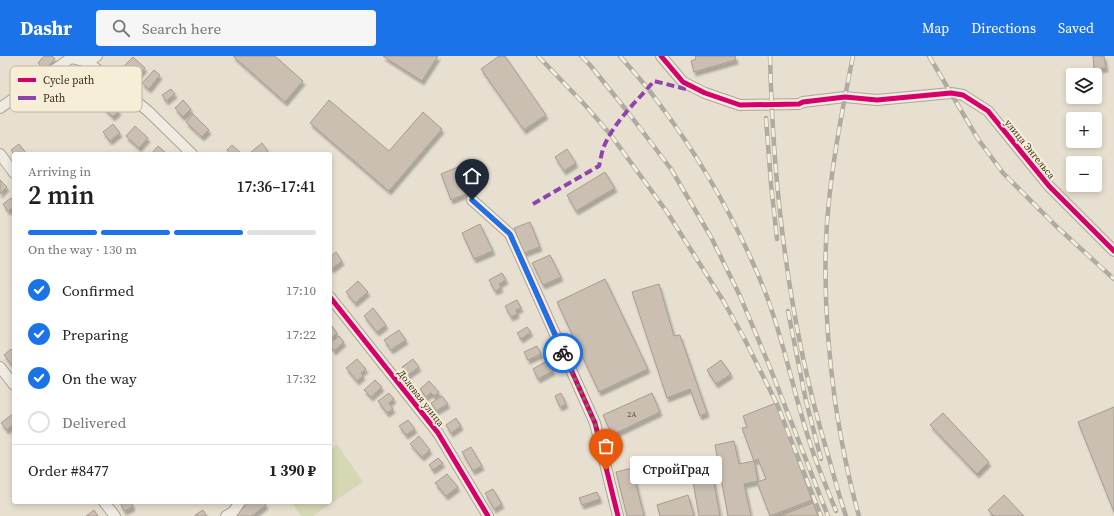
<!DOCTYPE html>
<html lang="en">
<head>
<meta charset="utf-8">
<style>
  body { margin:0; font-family:"Source Serif 4",serif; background:#f6f6f6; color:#222; height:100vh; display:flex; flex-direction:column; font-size:15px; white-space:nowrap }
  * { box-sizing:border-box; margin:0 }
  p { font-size:13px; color:#767676 }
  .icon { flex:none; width:22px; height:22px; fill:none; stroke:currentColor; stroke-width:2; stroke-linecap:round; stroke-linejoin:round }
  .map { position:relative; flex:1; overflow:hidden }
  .side { position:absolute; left:12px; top:96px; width:320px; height:352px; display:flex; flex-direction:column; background:#fff; border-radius:4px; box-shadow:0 2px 6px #0003 }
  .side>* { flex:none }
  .buttons { position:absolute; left:1066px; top:12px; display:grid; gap:8px }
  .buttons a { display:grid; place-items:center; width:36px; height:36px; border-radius:4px; background:#fff; box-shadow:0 2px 6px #0003; font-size:20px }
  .pin { position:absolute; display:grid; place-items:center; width:34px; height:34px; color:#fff; margin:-41px -17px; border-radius:50% 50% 50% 0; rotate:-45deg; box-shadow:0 0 4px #0007 }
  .pin .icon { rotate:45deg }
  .courier { position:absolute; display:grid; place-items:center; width:40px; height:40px; margin:-20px; border:3px solid #1a73e8; border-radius:50%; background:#fff; color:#222; box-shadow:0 1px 5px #0007 }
  .bubble { position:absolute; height:28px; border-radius:4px; background:#fff; box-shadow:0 2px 6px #0003; font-size:13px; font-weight:600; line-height:28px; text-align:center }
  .overview em { font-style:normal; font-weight:600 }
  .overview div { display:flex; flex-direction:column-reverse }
  .overview { display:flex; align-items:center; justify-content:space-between; height:68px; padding:0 16px }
  h1 { font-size:26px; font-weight:600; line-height:30px }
  .bar { display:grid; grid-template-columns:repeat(4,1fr); gap:6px 4px; align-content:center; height:48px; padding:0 16px }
  .bar i { height:5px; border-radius:3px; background:#e0e0e0 }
  .bar .selected { background:#1a73e8 }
  .bar p { grid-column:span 4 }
  .line { display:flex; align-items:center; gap:10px; padding:0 16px; border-top:1px solid #e0e0e0 }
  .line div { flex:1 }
  ol { padding:0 16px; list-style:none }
  li { display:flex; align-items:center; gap:12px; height:44px }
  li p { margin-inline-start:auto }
  li .icon { padding:4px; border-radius:50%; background:#1a73e8; color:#fff; stroke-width:4 }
  li:last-child { color:#767676 }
  li i { width:22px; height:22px; border:2px solid #e0e0e0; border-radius:50% }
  header { display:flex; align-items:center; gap:24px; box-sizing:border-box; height:56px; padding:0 20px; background:#1a73e8; color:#fff }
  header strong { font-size:19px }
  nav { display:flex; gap:22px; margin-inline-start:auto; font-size:14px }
  .search { width:280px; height:36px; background:#f6f6f6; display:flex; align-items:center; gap:10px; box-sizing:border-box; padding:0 14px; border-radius:4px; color:#767676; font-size:15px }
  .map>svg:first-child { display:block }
  .green { fill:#d6d7b3 }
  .building { fill:#cbbfb2; stroke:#a89c90; filter:url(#shadow) }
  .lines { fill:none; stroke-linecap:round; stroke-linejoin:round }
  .minor-casing { stroke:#ada599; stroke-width:12 }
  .minor { stroke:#efebe3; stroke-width:10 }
  .rail-casing { stroke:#afaaa2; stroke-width:4.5 }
  .rail { stroke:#f7eed8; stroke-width:3; stroke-dasharray:9; stroke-linecap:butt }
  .quiet { stroke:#8e44ad; stroke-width:4; stroke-dasharray:8 4; stroke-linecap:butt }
  .cycleway-casing { stroke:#f7eed8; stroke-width:8 }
  .cycleway { stroke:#d6006c; stroke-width:5 }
  .done { stroke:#786c5e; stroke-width:4; stroke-dasharray:0 7.2 }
  .route { stroke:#1a73e8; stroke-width:5 }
  .labels { text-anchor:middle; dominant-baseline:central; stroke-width:4; stroke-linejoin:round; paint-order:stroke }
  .number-label { font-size:8px; fill:#605244 }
  .street-label { font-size:10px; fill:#3d2e20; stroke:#f7eed8 }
  .key { fill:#f7eed8; stroke:#bfb4a1; stroke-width:1 }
  .key-label { font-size:11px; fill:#3d2e20 }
</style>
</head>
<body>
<header>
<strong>Dashr</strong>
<div class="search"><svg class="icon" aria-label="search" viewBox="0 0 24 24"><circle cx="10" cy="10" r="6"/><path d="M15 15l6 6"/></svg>Search here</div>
<nav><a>Map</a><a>Directions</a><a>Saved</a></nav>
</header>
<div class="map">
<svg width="1114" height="460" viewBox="0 0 1114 460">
  <defs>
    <filter id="shadow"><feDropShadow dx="2" dy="4" stdDeviation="1" flood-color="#0004"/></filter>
  </defs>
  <rect width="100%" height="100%" fill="#e7e0d1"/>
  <polygon class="green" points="337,388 363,426 313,460 301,460 292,446 330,446 330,393"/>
  <g class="building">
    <polygon points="44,0 52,0 55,3 45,14 38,7"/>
    <polygon points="233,0 275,0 303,25 285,46"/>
    <polygon points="383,0 438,0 422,25"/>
    <polygon points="499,0 505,0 546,59 524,74 481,13"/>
    <polygon points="695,0 735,0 736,4 694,16 691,5 696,3"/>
    <polygon points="1093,0 1104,0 1106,12 1094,13"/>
    <polygon points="133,1 145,12 136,22 123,11"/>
    <polygon points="154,14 160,19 149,33 142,27"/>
    <polygon points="171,33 175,38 166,45 162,39"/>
    <polygon points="108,43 119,55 113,61 101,49"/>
    <polygon points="183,44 191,53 183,61 175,52"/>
    <polygon points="329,44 389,95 423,56 442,73 389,135 310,67"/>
    <polygon points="193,58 209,74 202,81 186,66"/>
    <polygon points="113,68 120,77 110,85 103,76"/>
    <polygon points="135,70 148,82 139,92 126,80"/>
    <polygon points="262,87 268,95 265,98 252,98 251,96"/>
    <polygon points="19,88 26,97 25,98 14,98 14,99 11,94"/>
    <polygon points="232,89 242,98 230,98 227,94"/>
    <polygon points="158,90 167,98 151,98"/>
    <polygon points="567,93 576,107 564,115 555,101"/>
    <polygon points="458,111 468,137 451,144 441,118"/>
    <polygon points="605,116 615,132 576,155 567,139"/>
    <polygon points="0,124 7,131 0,138"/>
    <polygon points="11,142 14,145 14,151 8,155 3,148"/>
    <polygon points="530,166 540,191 524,197 514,172"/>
    <polygon points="480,168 493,195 474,203 462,177"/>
    <polygon points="336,196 342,205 332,213 330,210 330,201"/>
    <polygon points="550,199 561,221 543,229 532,207"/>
    <polygon points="502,217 506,224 499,228 501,232 495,235 489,224"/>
    <polygon points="605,223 648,313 599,336 557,246"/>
    <polygon points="358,225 368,236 355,247 346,236"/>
    <polygon points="659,228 674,280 680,279 707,357 700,360 690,333 667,342 632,236"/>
    <polygon points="517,244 521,252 516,254 517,258 511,261 505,250"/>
    <polygon points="373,252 386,269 377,276 364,260"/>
    <polygon points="332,270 337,277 330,283 330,272"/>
    <polygon points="527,271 531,276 521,283 517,277"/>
    <polygon points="399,274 406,284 391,294 384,284"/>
    <polygon points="339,280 344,286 334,295 330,289 330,287"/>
    <polygon points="537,290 541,298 528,304 524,296"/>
    <polygon points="11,293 14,297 14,307 12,309 4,299"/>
    <polygon points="357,303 366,313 361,317 363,320 357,325 346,312"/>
    <polygon points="413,303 419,311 408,319 402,311"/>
    <polygon points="721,304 731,318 716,328 707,314"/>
    <polygon points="547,305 553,315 538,323 533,313"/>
    <polygon points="375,324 382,331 371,341 364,334"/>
    <polygon points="429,325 439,336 434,340 431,337 426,341 420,333"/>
    <polygon points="389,337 394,343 389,347 393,353 387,357 378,345"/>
    <polygon points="561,337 566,348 560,351 555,340"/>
    <polygon points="652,337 660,356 612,379 603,359"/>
    <polygon points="442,340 448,348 436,355 431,347"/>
    <polygon points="776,347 812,444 770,460 757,426 766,423 758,403 754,405 742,372 747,371 743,360"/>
    <polygon points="1114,351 1114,456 1078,366"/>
    <polygon points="14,357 14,368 7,374 1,367"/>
    <polygon points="943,357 989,406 977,418 930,369"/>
    <polygon points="456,362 461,370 451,377 446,369"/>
    <polygon points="408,364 415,373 406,379 399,370"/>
    <polygon points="419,380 430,394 422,401 410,388"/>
    <polygon points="734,385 739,408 754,405 758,425 744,428 751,460 728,460 715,389"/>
    <polygon points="471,391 482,410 473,415 462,396"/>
    <polygon points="438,402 443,407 433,414 429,409"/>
    <polygon points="632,412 644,460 627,460 616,416"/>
    <polygon points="712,416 720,460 699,460 692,420"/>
    <polygon points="447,418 458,431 446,440 435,427"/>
    <polygon points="493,433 502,448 494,453 485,437"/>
    <polygon points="597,436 600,443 582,449 579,442"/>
    <polygon points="688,439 694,460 660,460 657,449"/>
    <polygon points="1004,439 1024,460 994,460 988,454"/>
    <polygon points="120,446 131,446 133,451 124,455"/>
    <polygon points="250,446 264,446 266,449 252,460 234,460"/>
    <polygon points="813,447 818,460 780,460"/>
    <polygon points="94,454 98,460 86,460"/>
    <polygon points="203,454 207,460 195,460 195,459"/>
  </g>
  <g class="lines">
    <defs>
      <g id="minor">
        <polyline points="79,0 88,6 148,55 192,98"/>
        <polyline points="661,0 683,26 705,37 740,49 799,48 803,46 845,41 877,44 951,37 963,39 988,55 1049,130 1114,195"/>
        <polyline points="0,52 71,2 88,6 97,0"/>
        <polyline points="0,98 14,117"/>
        <polyline points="472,144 510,178 595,367 618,460"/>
        <polyline points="330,241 438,377 488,460"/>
        <polyline points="0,311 14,329"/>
        <polyline points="104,446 115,460"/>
        <polyline points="226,460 233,456 240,446"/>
      </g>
    </defs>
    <use href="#minor" class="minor-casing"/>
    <use href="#minor" class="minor"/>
    <defs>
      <g id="rail">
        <polyline points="538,0 585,49 610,78 667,156 724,246 744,282 777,348 821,460"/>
        <polyline points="581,0 590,9 627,55 671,113 711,181 740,240 769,309 828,460"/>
        <path d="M620,0C632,14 644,27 655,42C699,100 737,166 764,233C784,283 793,336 810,387C817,410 827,432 836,455"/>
        <path d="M770,0C773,135 789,270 828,399C834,420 839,440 846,460"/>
        <path d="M853,0C842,55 831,111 827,167C823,226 827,286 835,345C841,384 848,422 859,460"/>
        <polyline points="929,0 978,83 1003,117 1057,171 1114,223"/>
        <polyline points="766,62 771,128 777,183"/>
        <polyline points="788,255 806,345 821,403"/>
      </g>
    </defs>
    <use href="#rail" class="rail-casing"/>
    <use href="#rail" class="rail"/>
    <path class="quiet" d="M533,148L599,110C601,102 602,93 606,86C617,63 638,44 654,25L690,34"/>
    <defs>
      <g id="cycleway">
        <polyline points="661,0 683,26 705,37 740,49 799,48 803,46 845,41 877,44 951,37 963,39 988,55 1049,130 1114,195"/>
        <polyline points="472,144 510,178 595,367 618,460"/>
        <polyline points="330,241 438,377 488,460"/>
      </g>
    </defs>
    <use href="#cycleway" class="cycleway-casing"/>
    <use href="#cycleway" class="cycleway"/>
  </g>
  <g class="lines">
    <polyline class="done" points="563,297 595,367 606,414"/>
    <polyline class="route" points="472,144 510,178 563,297"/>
  </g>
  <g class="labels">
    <g class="number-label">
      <text x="632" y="358">2А</text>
    </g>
    <g class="street-label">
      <text transform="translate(1030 93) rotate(51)">улица Энгельса</text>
      <text transform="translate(421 342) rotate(52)">Долевая улица</text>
    </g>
  </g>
  <rect x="10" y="10" width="132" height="46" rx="6" class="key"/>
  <rect x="18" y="22" width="18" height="4" fill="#d6006c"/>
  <rect x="18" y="40" width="18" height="4" fill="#8e44ad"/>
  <g class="key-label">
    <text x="43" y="28">Cycle path</text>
    <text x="43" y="46">Path</text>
  </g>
</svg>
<div class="buttons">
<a><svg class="icon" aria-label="layers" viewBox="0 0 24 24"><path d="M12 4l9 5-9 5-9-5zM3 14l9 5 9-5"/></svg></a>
<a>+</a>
<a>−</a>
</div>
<div class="pin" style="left:606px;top:414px;background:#ea580c"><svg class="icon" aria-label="bag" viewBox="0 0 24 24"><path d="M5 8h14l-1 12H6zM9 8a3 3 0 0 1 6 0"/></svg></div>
<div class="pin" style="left:472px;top:144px;background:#1f2937"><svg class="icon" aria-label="home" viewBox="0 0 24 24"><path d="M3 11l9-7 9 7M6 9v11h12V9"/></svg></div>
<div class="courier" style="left:563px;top:297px"><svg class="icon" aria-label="bike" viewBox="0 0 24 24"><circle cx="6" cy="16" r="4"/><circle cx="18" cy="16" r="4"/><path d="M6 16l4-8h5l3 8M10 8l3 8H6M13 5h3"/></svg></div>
<div class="bubble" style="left:630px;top:400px;width:92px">СтройГрад</div>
<section class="side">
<div class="overview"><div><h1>2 min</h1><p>Arriving in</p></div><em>17:36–17:41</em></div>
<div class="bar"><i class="selected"></i><i class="selected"></i><i class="selected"></i><i></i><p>On the way · 130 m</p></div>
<ol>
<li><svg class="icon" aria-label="check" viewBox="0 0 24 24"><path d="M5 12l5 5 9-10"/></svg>Confirmed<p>17:10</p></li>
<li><svg class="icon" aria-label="check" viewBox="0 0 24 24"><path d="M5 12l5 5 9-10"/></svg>Preparing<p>17:22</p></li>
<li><svg class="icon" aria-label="check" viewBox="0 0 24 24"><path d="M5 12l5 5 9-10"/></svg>On the way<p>17:32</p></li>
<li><i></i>Delivered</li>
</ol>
<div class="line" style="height:52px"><div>Order #8477</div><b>1 390 ₽</b></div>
</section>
</div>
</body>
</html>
